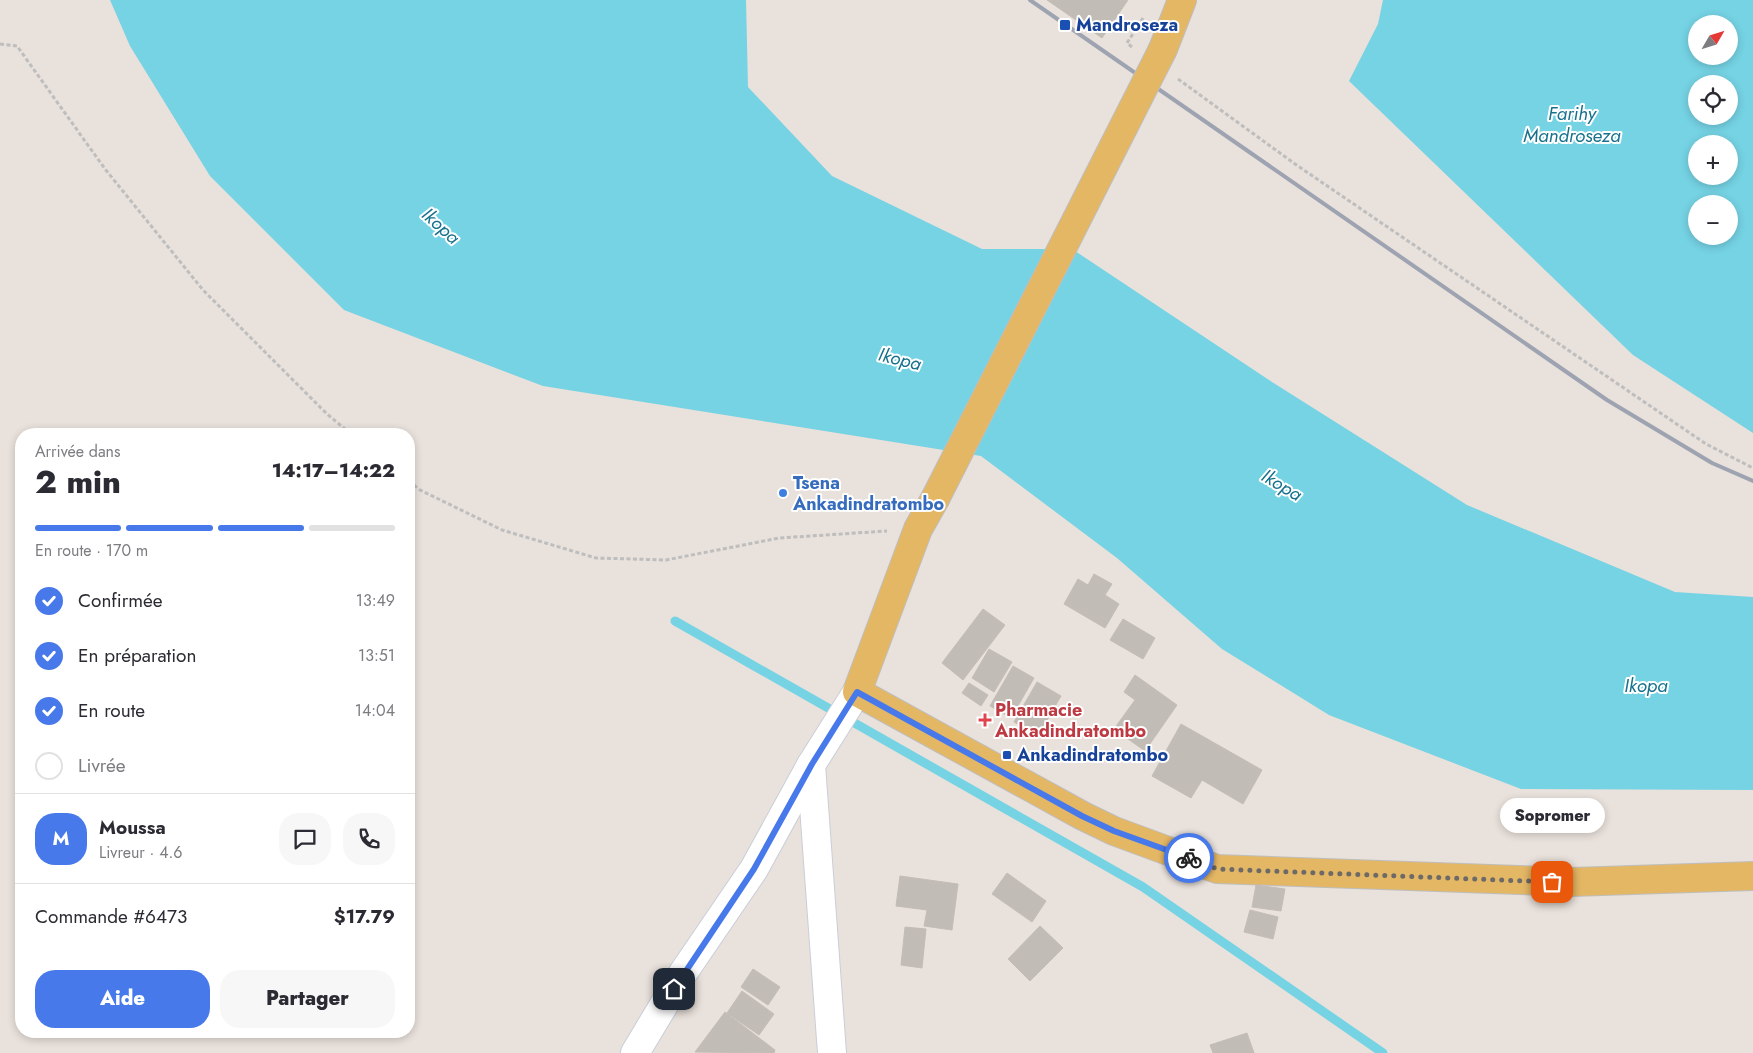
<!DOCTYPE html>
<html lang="fr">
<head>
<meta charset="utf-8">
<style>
  body { margin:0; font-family:Jost,sans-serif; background:#f7f7f7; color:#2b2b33; height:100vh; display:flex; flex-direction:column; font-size:19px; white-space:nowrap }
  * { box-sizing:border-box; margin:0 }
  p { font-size:16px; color:#7c7c81 }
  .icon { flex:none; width:28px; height:28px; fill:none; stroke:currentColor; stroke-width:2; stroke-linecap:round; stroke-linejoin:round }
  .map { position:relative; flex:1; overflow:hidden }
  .details { position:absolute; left:15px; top:428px; width:400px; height:610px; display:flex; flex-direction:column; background:#fff; border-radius:20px; box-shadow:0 2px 8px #0003 }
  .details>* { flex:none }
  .needle { width:32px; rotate:51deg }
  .fabs { position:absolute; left:1688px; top:15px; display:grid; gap:10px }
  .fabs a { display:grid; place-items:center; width:50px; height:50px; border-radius:50%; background:#fff; box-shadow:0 2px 8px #0003; font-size:25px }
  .pin { position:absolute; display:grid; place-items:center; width:42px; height:42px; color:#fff; margin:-21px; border-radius:10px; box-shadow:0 2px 8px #0006 }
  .courier { position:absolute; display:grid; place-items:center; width:50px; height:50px; margin:-25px; border:4px solid #4779ea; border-radius:50%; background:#fff; color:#222; box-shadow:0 1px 6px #0007 }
  .bubble { position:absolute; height:35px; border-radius:18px; background:#fff; box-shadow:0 2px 8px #0003; font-size:16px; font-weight:800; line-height:35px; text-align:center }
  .summary em { font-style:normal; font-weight:800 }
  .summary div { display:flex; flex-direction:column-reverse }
  .summary { display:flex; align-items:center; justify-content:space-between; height:85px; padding:0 20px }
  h1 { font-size:32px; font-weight:800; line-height:38px }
  .bar { display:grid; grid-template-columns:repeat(4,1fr); gap:8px 5px; align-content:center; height:60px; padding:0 20px }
  .bar i { height:6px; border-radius:4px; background:#e1e1e2 }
  .bar .on { background:#4779ea }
  .bar p { grid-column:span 4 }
  .line { display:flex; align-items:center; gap:12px; padding:0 20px; border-top:1px solid #e1e1e2 }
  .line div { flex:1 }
  .round { display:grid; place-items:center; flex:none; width:52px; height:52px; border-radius:20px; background:#f7f7f7 }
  ol { padding:0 20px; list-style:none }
  li { display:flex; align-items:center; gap:15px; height:55px }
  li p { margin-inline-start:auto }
  li .icon { padding:5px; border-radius:50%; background:#4779ea; color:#fff; stroke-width:4 }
  li:last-child { color:#7c7c81 }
  li i { width:28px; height:28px; border:2px solid #e1e1e2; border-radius:50% }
  .action { display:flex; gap:10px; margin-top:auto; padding:10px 20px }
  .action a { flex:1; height:58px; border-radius:20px; background:#4779ea; color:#fff; font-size:20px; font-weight:800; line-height:58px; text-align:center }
  .action a+a { background:#f7f7f7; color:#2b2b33 }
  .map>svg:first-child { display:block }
  .water { fill:#75d3e4; fill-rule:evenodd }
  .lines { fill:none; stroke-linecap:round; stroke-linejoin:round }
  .stream { stroke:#75d3e4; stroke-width:9 }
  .building { fill:#c2bcb6; stroke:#c4bdb5 }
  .minor-casing { stroke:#c9ced9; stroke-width:30 }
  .major-casing { stroke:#bebebe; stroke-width:30 }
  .path { stroke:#bebebe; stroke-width:3; stroke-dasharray:4 2.5; stroke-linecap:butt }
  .minor { stroke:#fff; stroke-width:28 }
  .major { stroke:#e4b765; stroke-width:28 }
  .rail { stroke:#9ea3b1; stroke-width:4 }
  .major-bridge-casing { stroke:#bebebe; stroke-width:30; stroke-linecap:butt }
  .major-bridge { stroke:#e4b765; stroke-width:28 }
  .done { stroke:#6c6967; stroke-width:5; stroke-dasharray:0 9 }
  .route { stroke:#4779ea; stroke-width:6 }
  .transit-dot { fill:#1a4fb4; stroke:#fff; stroke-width:2 }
  .shop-dot { fill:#3f7fe0; stroke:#fff; stroke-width:2 }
  .health-dot { fill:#e0444e; stroke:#fff; stroke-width:2 }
  .labels { text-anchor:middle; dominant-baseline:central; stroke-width:4; stroke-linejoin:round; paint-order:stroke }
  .transit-label { font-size:18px; font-weight:bold; fill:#164399; stroke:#fff; text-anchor:start }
  .shop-label { font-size:18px; font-weight:bold; fill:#366cbe; stroke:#fff; text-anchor:start }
  .health-label { font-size:18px; font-weight:bold; fill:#be3a42; stroke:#fff; text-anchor:start }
  .water-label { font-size:19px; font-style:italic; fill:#18728c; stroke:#fff }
</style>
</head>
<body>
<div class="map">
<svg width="1753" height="1053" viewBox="0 0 1753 1053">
  <rect width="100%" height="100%" fill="#e9e1db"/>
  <g class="water">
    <polygon points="110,0 746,0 748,87 832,176 982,249 1072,249 1269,380 1467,505 1675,592 1753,597 1753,790 1521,789 1329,715 1222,649 1117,558 981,456 543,386 344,310 210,176 130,46"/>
    <path d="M1383,0H1753V433L1633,355L1349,81L1378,24ZM1696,24H1729V56H1696ZM1696,84H1729V116H1696ZM1696,144H1729V176H1696ZM1696,204H1729V236H1696Z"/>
  </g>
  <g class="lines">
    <polyline class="stream" points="675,621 1143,887 1383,1053"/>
  </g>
  <g class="building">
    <polygon points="1047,0 1128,0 1102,38"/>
    <polygon points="1094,574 1112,584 1105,595 1119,604 1105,628 1064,604 1078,579 1088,585"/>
    <polygon points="983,609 1005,625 963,680 942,663"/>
    <polygon points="1123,619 1155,638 1143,659 1110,640"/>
    <polygon points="989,649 1012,662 994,692 972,678"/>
    <polygon points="1013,666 1034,678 1011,718 990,706"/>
    <polygon points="1135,675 1177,705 1145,751 1114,729 1135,700 1124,692"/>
    <polygon points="1037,682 1061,696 1038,736 1014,722"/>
    <polygon points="969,683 988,695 981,706 962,693"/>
    <polygon points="1181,724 1262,770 1243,804 1202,780 1191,798 1152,776"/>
    <polygon points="1007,873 1046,901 1032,922 992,894"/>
    <polygon points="900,876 958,884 952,930 924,926 927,910 896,906"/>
    <polygon points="1256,885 1285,889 1281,911 1252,907"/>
    <polygon points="1250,910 1278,917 1273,939 1244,932"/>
    <polygon points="1040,926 1063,948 1030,981 1008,959"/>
    <polygon points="905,927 926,929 922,968 901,965"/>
    <polygon points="753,969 780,987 768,1005 741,987"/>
    <polygon points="742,991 774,1014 759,1035 727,1013"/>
    <polygon points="725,1012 775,1050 774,1053 695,1052"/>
    <polygon points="1247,1033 1254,1053 1213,1053 1210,1045"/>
  </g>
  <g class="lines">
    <defs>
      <g id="minor">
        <polyline points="811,765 832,1053"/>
        <polyline points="635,1053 683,973 754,869 811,765 857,692"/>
      </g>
      <g id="major">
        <polyline points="1163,49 1182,0"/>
        <polyline points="935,499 918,529 857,692 1083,816 1114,831 1217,869 1572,882 1753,876"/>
      </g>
    </defs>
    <use href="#minor" class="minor-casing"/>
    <use href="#major" class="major-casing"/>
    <g class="path">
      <polyline points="0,44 17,46 105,169 203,290 327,414 351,434"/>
      <polyline points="1132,47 1127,43 1143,18"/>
      <polyline points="1178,79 1295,164 1706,444 1753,468"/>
      <polyline points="409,481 420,490 502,530 596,558 666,560 779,538 887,531"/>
    </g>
    <use href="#minor" class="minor"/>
    <use href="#major" class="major"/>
    <polyline class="rail" points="1030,0 1607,400 1712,463 1753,481"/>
    <defs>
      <polyline id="major-bridge" points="935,499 1163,49"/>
    </defs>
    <use href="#major-bridge" class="major-bridge-casing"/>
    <use href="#major-bridge" class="major-bridge"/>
  </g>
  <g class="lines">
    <polyline class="done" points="1189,858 1217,869 1552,882"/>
    <polyline class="route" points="674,989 754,869 812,764 857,692 1082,816 1114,831 1189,858"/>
  </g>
  <g class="transit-dot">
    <rect x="1059" y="19" width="12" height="12" rx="2.5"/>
    <rect x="1002" y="750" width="10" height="10" rx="2.5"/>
  </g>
  <circle class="shop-dot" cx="783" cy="493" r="5"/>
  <path class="health-dot" d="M982.5 712.5h5v5h5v5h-5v5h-5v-5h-5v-5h5z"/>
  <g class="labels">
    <g class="transit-label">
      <text x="1076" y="25">Mandroseza</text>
      <text x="1017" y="755">Ankadindratombo</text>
    </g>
    <g class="shop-label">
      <text x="793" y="483">Tsena<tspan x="793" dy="21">Ankadindratombo</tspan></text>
    </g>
    <g class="health-label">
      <text x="995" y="710">Pharmacie<tspan x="995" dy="21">Ankadindratombo</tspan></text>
    </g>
    <g class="water-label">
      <text x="1572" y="113">Farihy<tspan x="1572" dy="22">Mandroseza</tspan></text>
      <text transform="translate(441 226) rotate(42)">Ikopa</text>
      <text transform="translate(900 359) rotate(14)">Ikopa</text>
      <text transform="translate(1282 485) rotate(31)">Ikopa</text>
      <text x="1646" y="685">Ikopa</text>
    </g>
  </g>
</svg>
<div class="fabs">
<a><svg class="needle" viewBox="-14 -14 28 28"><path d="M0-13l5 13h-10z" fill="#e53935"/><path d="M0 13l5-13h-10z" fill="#7c7c81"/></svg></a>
<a><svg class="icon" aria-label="locate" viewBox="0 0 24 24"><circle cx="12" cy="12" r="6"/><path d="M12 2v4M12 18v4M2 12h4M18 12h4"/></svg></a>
<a>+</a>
<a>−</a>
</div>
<div class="pin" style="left:1552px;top:882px;background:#ea580c"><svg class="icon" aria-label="bag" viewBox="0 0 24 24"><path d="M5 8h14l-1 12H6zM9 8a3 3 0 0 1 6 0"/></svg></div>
<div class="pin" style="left:674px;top:989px;background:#1f2937"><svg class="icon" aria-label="home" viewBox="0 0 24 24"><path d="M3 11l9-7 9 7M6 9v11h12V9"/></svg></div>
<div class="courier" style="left:1189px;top:858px"><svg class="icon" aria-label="bike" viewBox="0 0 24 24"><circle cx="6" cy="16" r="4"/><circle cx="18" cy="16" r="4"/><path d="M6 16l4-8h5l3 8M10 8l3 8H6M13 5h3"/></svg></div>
<div class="bubble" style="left:1500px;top:798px;width:105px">Sopromer</div>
<section class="details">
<div class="summary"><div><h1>2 min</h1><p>Arrivée dans</p></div><em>14:17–14:22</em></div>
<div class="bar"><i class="on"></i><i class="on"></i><i class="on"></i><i></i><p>En route · 170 m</p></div>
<ol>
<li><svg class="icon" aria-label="check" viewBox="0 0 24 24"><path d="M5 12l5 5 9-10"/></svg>Confirmée<p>13:49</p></li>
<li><svg class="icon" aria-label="check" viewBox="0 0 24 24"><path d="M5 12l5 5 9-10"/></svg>En préparation<p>13:51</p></li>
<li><svg class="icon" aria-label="check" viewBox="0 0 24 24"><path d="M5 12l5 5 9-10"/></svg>En route<p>14:04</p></li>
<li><i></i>Livrée</li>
</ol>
<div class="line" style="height:90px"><b class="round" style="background:#4779ea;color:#fff">M</b><div><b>Moussa</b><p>Livreur · 4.6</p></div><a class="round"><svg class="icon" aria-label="chat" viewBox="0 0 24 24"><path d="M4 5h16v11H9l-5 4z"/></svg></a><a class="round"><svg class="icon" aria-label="phone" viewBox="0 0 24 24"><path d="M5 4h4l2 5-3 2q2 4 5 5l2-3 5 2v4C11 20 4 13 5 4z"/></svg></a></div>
<div class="line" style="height:65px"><div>Commande #6473</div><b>$17.79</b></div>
<div class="action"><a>Aide</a><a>Partager</a></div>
</section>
</div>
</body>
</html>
